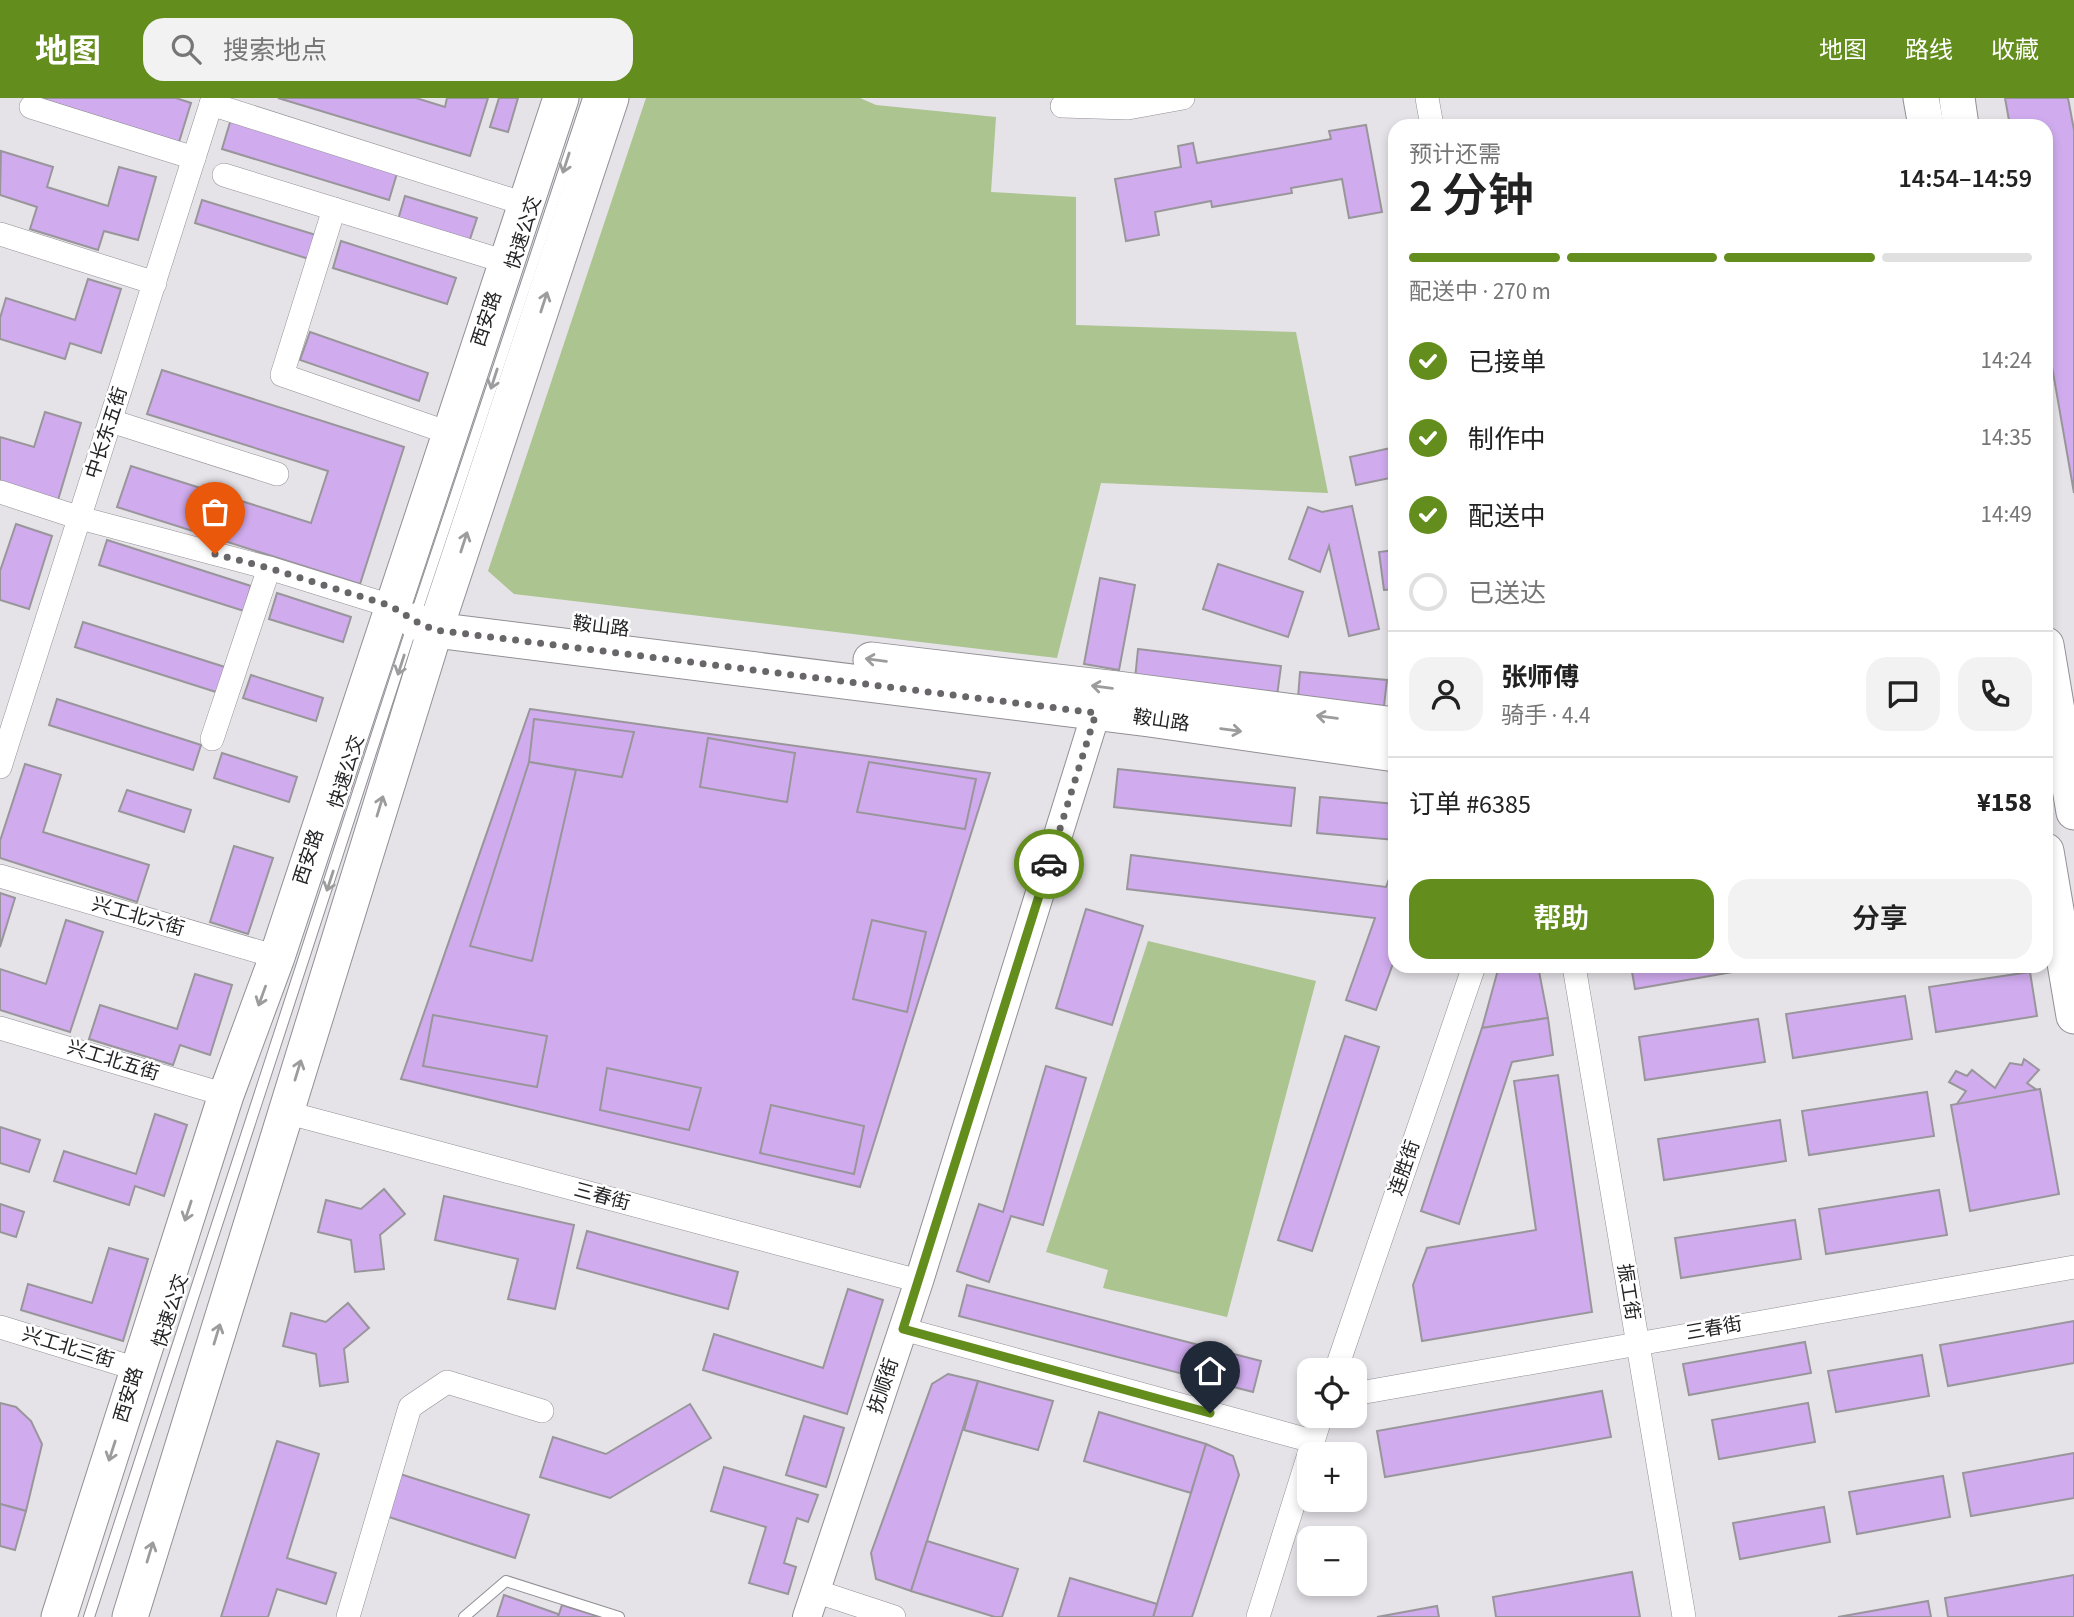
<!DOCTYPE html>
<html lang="zh">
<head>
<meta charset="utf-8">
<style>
  body { margin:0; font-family:"Source Sans 3","Noto Sans SC",sans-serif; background:#f2f2f2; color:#222; height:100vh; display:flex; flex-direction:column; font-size:26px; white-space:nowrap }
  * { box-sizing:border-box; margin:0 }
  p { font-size:23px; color:#767676 }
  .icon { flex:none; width:38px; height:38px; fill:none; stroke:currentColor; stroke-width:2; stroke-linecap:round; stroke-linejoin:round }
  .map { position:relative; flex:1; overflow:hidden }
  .panel { position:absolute; left:1388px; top:21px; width:665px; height:854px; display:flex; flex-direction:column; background:#fff; border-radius:21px; box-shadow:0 4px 10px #0003 }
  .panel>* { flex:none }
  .tools { position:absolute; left:1297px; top:1260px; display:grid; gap:14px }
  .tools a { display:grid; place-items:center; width:70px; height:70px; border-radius:14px; background:#fff; box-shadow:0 4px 10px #0003; font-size:35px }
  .pin { position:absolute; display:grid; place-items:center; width:60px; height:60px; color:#fff; margin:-72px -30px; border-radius:50% 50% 50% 0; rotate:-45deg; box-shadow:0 0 7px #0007 }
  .pin .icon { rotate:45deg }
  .courier { position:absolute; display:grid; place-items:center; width:70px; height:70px; margin:-35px; border:5px solid #638d1c; border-radius:50%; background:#fff; color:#222; box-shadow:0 2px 9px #0007 }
  .headline em { font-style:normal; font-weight:600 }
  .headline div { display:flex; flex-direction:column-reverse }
  .headline { display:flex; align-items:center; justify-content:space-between; height:119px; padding:0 21px }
  h1 { font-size:46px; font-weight:600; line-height:52px }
  .bar { display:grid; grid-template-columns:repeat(4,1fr); gap:10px 7px; align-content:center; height:84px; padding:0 21px }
  .bar i { height:9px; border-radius:5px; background:#e0e0e0 }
  .bar .active { background:#638d1c }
  .bar p { grid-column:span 4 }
  .line { display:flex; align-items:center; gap:18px; padding:0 21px; border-top:2px solid #e0e0e0 }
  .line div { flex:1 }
  .round { display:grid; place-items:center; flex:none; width:74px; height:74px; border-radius:21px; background:#f2f2f2 }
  ol { padding:0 21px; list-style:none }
  li { display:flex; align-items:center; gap:21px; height:77px }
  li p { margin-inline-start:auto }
  li .icon { padding:7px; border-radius:50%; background:#638d1c; color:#fff; stroke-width:4 }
  li:last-child { color:#767676 }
  li i { width:38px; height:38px; border:4px solid #e0e0e0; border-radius:50% }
  .primary-button { display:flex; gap:14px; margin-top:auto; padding:14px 21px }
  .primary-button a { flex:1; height:80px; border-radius:21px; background:#638d1c; color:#fff; font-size:28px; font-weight:600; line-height:80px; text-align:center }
  .primary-button a+a { background:#f2f2f2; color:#222 }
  header { display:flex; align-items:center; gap:42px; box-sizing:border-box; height:98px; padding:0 35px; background:#638d1c; color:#fff }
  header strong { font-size:33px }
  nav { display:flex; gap:38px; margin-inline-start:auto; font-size:24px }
  .search { width:490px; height:63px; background:#f2f2f2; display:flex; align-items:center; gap:18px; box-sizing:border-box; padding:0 24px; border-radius:21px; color:#767676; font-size:26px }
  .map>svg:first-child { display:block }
  .green { fill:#abc490 }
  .building { fill:#d0acee; stroke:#99969b; stroke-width:2 }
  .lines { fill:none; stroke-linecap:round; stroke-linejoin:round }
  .service-casing { stroke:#928f95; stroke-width:12 }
  .minor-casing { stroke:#928f95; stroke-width:24 }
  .tertiary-casing { stroke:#928f95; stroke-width:30 }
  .primary-casing { stroke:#928f95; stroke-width:37 }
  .service { stroke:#fff; stroke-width:10 }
  .minor { stroke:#fff; stroke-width:23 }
  .tertiary { stroke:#fff; stroke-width:28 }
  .primary { stroke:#fff; stroke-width:35 }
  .oneway { stroke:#9c9c9d }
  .done { stroke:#686669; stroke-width:7; stroke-dasharray:0 12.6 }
  .route { stroke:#638d1c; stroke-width:9 }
  .labels { text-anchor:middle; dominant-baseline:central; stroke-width:5; stroke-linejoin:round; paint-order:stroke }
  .street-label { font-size:19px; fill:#242325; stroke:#fff }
</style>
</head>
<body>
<header>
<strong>地图</strong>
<div class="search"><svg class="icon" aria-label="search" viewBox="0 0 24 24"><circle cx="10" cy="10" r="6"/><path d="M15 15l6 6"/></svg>搜索地点</div>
<nav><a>地图</a><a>路线</a><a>收藏</a></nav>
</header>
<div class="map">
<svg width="2074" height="1519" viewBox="0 0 2074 1519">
  <rect width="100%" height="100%" fill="#e5e2e8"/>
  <g class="green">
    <polygon points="646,0 860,0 876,7 996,19 991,94 1076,99 1076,227 1296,234 1328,395 1101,385 1057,560 514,496 488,473"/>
    <polygon points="1148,843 1316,883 1227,1219 1103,1190 1108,1172 1046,1154"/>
  </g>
  <g class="building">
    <polygon points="39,0 176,0 191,5 179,44"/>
    <polygon points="278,0 416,0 445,9 447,0 488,0 470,58"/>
    <polygon points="499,0 518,0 508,34 490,29"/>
    <polygon points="2005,0 2068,0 2074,32 2074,395 2046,234 2046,28 2010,28"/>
    <polygon points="231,21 398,72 389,102 222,51"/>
    <polygon points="1366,27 1382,114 1349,120 1342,81 1291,90 1292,95 1212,109 1211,103 1155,114 1159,137 1126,143 1115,81 1181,69 1178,48 1193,45 1197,65 1331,41 1329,33"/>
    <polygon points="1,53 53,69 47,89 108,108 119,69 156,79 138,142 104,133 98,152 30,131 37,109 0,97"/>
    <polygon points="405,98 477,120 468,147 397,125"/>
    <polygon points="202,102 319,138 312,162 195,125"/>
    <polygon points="341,143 456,180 447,206 333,170"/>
    <polygon points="88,181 121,191 101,255 70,245 65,261 0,241 0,220 6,200 75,222"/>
    <polygon points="310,234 428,275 419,303 300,262"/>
    <polygon points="162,272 404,349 360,486 117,409 131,368 311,425 328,373 147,316"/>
    <polygon points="45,314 81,325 58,402 0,385 0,339 34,349"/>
    <polygon points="1395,349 1395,379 1356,387 1350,359"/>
    <polygon points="1352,408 1379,531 1349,538 1329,448 1320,474 1289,461 1308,409 1322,414"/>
    <polygon points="16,426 52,438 29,511 0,502 0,473"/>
    <polygon points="107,442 251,488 244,513 99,467"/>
    <polygon points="1395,452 1395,491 1384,492 1379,454"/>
    <polygon points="1218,466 1303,494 1288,539 1203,511"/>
    <polygon points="1100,480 1135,487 1119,572 1084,566"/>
    <polygon points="277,495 351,519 343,544 269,521"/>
    <polygon points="83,524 228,570 219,595 75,549"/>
    <polygon points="1138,551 1281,568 1277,598 1135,581"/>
    <polygon points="1300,574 1387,582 1384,608 1298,600"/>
    <polygon points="251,577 323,600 316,623 243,600"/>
    <polygon points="57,601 201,647 193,672 49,627"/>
    <polygon points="530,611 990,675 860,1089 401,981"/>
    <polygon points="534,621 634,634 622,679 529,664"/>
    <polygon points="708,640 795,655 787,704 700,689"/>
    <polygon points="222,655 297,679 289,704 214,680"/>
    <polygon points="529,664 576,672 532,863 470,848"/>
    <polygon points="869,664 976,681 965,731 857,714"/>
    <polygon points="25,666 61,677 43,734 149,767 137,804 0,760 0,743"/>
    <polygon points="1118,671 1295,690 1291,728 1114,709"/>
    <polygon points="127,692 191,712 184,734 119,713"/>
    <polygon points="1320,699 1395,706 1395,742 1317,735"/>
    <polygon points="234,748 273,760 248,836 210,824"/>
    <polygon points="1131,757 1386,789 1395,765 1395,860 1376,912 1346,902 1375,820 1127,791"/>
    <polygon points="0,795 15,800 0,849"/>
    <polygon points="1086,811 1143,828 1112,927 1056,910"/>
    <polygon points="66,822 103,834 70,934 0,912 0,871 46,886"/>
    <polygon points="872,822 926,834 907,914 853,901"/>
    <polygon points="1499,868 1538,868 1548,920 1482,930"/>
    <polygon points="1631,868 1749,868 1750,871 1635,891"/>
    <polygon points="2030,874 2037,918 1936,934 1929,889"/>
    <polygon points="195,876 232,887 210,957 180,947 173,967 89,941 100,907 177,931"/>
    <polygon points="1905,898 1912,941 1793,960 1786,916"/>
    <polygon points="433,917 547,938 537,989 423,968"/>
    <polygon points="1548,920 1553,957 1512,964 1459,1126 1421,1113 1482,930"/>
    <polygon points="1758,921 1765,964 1645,982 1639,939"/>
    <polygon points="1345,938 1379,949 1312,1153 1278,1142"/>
    <polygon points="2024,961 2039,972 2027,985 2041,995 2042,1006 2027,1017 2045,1028 2046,1036 2032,1053 2036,1078 1986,1086 1980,1055 1959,1048 1957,1041 1972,1024 1955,1017 1954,1010 1966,993 1949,984 1956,973 1967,978 1972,972 1995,990 2010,965 2022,967"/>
    <polygon points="1046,968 1086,980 1043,1127 1011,1118 989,1184 957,1173 979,1106 1003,1114"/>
    <polygon points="607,970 701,990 689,1032 600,1012"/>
    <polygon points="1558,977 1592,1214 1422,1243 1413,1187 1427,1150 1536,1132 1514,983"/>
    <polygon points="2040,991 2059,1096 1970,1113 1951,1007"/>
    <polygon points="1927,994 1934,1038 1809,1057 1802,1013"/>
    <polygon points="771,1007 864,1028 854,1076 760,1055"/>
    <polygon points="155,1016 187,1027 164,1098 135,1088 129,1107 54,1083 64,1053 136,1076"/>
    <polygon points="1780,1022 1786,1063 1664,1082 1658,1041"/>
    <polygon points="0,1029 40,1042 29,1074 0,1065"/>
    <polygon points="384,1091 405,1116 380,1137 384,1171 355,1174 351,1142 318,1134 326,1102 361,1111"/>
    <polygon points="1939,1092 1947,1137 1826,1156 1819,1111"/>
    <polygon points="444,1098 574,1127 555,1211 508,1201 518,1161 435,1142"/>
    <polygon points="0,1106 24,1114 16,1139 0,1134"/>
    <polygon points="1795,1122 1801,1161 1681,1180 1675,1140"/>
    <polygon points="587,1133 738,1174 728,1211 577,1170"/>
    <polygon points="109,1150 148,1161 123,1243 21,1212 28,1186 92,1205"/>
    <polygon points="967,1187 1261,1263 1253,1294 959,1218"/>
    <polygon points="848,1191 883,1202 847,1316 703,1272 714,1236 823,1270"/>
    <polygon points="348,1205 369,1230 344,1251 348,1284 320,1288 316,1256 283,1248 291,1215 326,1224"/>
    <polygon points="2074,1223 2074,1265 1948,1288 1940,1247"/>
    <polygon points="1805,1244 1811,1275 1689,1297 1683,1266"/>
    <polygon points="1922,1257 1929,1298 1836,1314 1828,1273"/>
    <polygon points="948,1276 978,1283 911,1493 876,1481 871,1455 932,1286"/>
    <polygon points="978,1283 1053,1303 1038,1352 964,1332"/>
    <polygon points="1602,1293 1611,1339 1385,1379 1377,1333"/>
    <polygon points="0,1305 16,1309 31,1323 42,1346 26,1413 0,1406"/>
    <polygon points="1808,1305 1815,1344 1719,1361 1712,1322"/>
    <polygon points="690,1306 711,1340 610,1400 540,1379 553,1339 606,1356"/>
    <polygon points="1099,1314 1206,1346 1191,1395 1084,1363"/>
    <polygon points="804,1318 844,1330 826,1389 786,1377"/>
    <polygon points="277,1343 319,1356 287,1460 336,1475 326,1506 277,1491 268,1519 221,1519"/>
    <polygon points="1206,1346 1233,1358 1239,1377 1192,1519 1153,1519"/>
    <polygon points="2074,1355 2074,1400 1971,1418 1963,1375"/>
    <polygon points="724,1369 818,1397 808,1424 797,1420 784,1465 796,1469 788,1496 749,1485 766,1429 711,1413"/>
    <polygon points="400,1376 529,1417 515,1460 386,1418"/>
    <polygon points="1943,1378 1950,1419 1857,1436 1849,1394"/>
    <polygon points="0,1406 26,1413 15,1452 0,1448"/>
    <polygon points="1824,1409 1830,1444 1740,1461 1733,1425"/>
    <polygon points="927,1443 1018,1471 1002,1519 995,1519 911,1493"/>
    <polygon points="1632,1474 1640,1519 1496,1519 1493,1499"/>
    <polygon points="2074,1477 2074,1519 1948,1519 1945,1500"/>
    <polygon points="1070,1480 1157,1506 1153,1519 1058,1519"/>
    <polygon points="504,1497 558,1516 558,1519 497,1519"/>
    <polygon points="1928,1503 1931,1519 1838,1519"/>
    <polygon points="562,1507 600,1519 558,1519"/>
    <polygon points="1437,1508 1439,1519 1377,1519"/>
  </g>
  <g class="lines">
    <defs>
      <g id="service">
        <polyline points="89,1519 419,507 588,0"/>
        <polyline points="464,1519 506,1483 619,1519"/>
      </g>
      <g id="minor">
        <polyline points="1427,0 1432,28"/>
        <polyline points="211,6 525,106"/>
        <polyline points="1062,8 1128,10 1183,0"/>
        <polyline points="31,9 194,60"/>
        <polyline points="224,77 506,164"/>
        <polyline points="334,111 282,277 449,335"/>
        <polyline points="0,136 155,185"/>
        <polyline points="111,323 277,376"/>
        <polyline points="0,394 80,420 269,470 391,508"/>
        <polyline points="212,641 269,470"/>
        <polyline points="0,669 213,0"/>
        <polyline points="0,778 277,859"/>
        <polyline points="1574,868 1684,1519"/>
        <polyline points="0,930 226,997"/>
        <polyline points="285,1014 919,1183"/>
        <polyline points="0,1229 137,1271"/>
        <polyline points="903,1231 1312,1343"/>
        <polyline points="1336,1272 1474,868"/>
        <polyline points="1354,1296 2074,1169"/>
        <polyline points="815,1493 894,1519"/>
        <polyline points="348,1519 410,1309 447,1284 542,1313"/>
        <polyline points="1258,1519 1321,1318"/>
      </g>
      <polyline id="tertiary" points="807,1519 919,1183 1096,615"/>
      <g id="primary">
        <polyline points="1921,0 1926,28"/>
        <polyline points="1957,0 1961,28"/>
        <polyline points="415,523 435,532 1149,621 1395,656"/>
        <polyline points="2046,547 2074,714"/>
        <polyline points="871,562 1117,591 1395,627"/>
        <polyline points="2046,753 2074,918"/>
        <polyline points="59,1519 226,997 277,859 561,0"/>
        <polyline points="130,1519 435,532 611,0"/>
      </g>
    </defs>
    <use href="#service" class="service-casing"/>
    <use href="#minor" class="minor-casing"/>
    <use href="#tertiary" class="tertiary-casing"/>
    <use href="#primary" class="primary-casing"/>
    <use href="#service" class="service"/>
    <use href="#minor" class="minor"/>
    <use href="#tertiary" class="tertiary"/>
    <use href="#primary" class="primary"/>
  </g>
  <defs><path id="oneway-shaft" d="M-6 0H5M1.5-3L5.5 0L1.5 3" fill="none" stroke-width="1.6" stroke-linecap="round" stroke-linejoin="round" transform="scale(1.75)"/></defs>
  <g class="oneway">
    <use href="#oneway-shaft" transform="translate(566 65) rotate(108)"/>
    <use href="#oneway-shaft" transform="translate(544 204) rotate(-72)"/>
    <use href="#oneway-shaft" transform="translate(494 281) rotate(108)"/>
    <use href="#oneway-shaft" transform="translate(464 444) rotate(-72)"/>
    <use href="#oneway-shaft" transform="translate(876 562) rotate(-173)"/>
    <use href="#oneway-shaft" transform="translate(401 567) rotate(108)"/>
    <use href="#oneway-shaft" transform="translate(1102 589) rotate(-173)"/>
    <use href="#oneway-shaft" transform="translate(1327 619) rotate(-173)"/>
    <use href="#oneway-shaft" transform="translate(1231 632) rotate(8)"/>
    <use href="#oneway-shaft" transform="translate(380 708) rotate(-73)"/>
    <use href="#oneway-shaft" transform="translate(330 783) rotate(108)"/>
    <use href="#oneway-shaft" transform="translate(262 898) rotate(110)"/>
    <use href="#oneway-shaft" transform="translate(298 972) rotate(-73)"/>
    <use href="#oneway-shaft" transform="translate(188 1113) rotate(108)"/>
    <use href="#oneway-shaft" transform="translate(217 1236) rotate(-73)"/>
    <use href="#oneway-shaft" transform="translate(112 1353) rotate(108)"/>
    <use href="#oneway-shaft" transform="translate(150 1454) rotate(-73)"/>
  </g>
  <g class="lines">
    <polyline class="done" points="215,456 269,470 391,508 415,523 435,532 1096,615 1049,766"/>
    <polyline class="route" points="1049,766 903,1231 1210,1315"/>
  </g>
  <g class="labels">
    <g class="street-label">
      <text transform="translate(524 135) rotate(-72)">快速公交</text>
      <text transform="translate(487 221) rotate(-72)">西安路</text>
      <text transform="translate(107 335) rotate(-72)">中长东五街</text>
      <text transform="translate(601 529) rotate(7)">鞍山路</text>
      <text transform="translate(1161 623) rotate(8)">鞍山路</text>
      <text transform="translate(347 674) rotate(-72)">快速公交</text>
      <text transform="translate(309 759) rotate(-72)">西安路</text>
      <text transform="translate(138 819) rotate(16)">兴工北六街</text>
      <text transform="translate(113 963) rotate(17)">兴工北五街</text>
      <text transform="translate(1405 1070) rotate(-71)">连胜街</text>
      <text transform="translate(602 1099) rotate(15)">三春街</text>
      <text transform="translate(1628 1194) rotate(81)">振工街</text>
      <text transform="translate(171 1213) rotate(-72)">快速公交</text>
      <text transform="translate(1714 1231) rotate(-10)">三春街</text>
      <text transform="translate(68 1250) rotate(17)">兴工北三街</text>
      <text transform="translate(884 1288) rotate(-72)">抚顺街</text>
      <text transform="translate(129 1297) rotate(-73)">西安路</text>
    </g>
  </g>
</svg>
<div class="tools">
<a><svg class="icon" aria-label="locate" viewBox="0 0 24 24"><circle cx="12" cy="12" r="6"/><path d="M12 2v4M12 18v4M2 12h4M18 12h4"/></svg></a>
<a>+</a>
<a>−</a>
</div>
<div class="pin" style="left:215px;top:456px;background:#ea580c"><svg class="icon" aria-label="bag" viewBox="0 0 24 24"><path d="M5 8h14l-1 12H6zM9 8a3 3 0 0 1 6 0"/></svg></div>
<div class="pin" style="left:1210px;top:1315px;background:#1f2937"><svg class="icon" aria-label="home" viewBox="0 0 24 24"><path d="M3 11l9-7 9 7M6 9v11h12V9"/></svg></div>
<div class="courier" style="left:1049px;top:766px"><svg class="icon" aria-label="car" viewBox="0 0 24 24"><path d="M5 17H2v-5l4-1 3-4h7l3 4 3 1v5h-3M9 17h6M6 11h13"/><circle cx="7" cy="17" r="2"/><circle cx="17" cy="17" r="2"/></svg></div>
<section class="panel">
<div class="headline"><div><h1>2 分钟</h1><p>预计还需</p></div><em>14:54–14:59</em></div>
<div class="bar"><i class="active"></i><i class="active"></i><i class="active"></i><i></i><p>配送中 · 270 m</p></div>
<ol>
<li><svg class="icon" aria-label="check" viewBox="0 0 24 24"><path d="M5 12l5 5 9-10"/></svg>已接单<p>14:24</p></li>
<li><svg class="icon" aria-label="check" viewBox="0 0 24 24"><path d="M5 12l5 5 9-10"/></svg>制作中<p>14:35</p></li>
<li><svg class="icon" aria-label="check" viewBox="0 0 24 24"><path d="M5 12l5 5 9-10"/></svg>配送中<p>14:49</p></li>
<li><i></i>已送达</li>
</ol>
<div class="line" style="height:126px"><a class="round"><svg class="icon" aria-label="person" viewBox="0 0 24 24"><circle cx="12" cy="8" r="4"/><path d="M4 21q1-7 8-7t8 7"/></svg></a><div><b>张师傅</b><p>骑手 · 4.4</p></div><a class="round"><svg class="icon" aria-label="chat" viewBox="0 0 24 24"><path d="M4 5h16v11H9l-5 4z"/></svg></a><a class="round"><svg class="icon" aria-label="phone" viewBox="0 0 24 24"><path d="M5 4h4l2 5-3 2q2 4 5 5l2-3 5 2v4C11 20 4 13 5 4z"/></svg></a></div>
<div class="line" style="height:91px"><div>订单 #6385</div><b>¥158</b></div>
<div class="primary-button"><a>帮助</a><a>分享</a></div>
</section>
</div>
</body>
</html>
